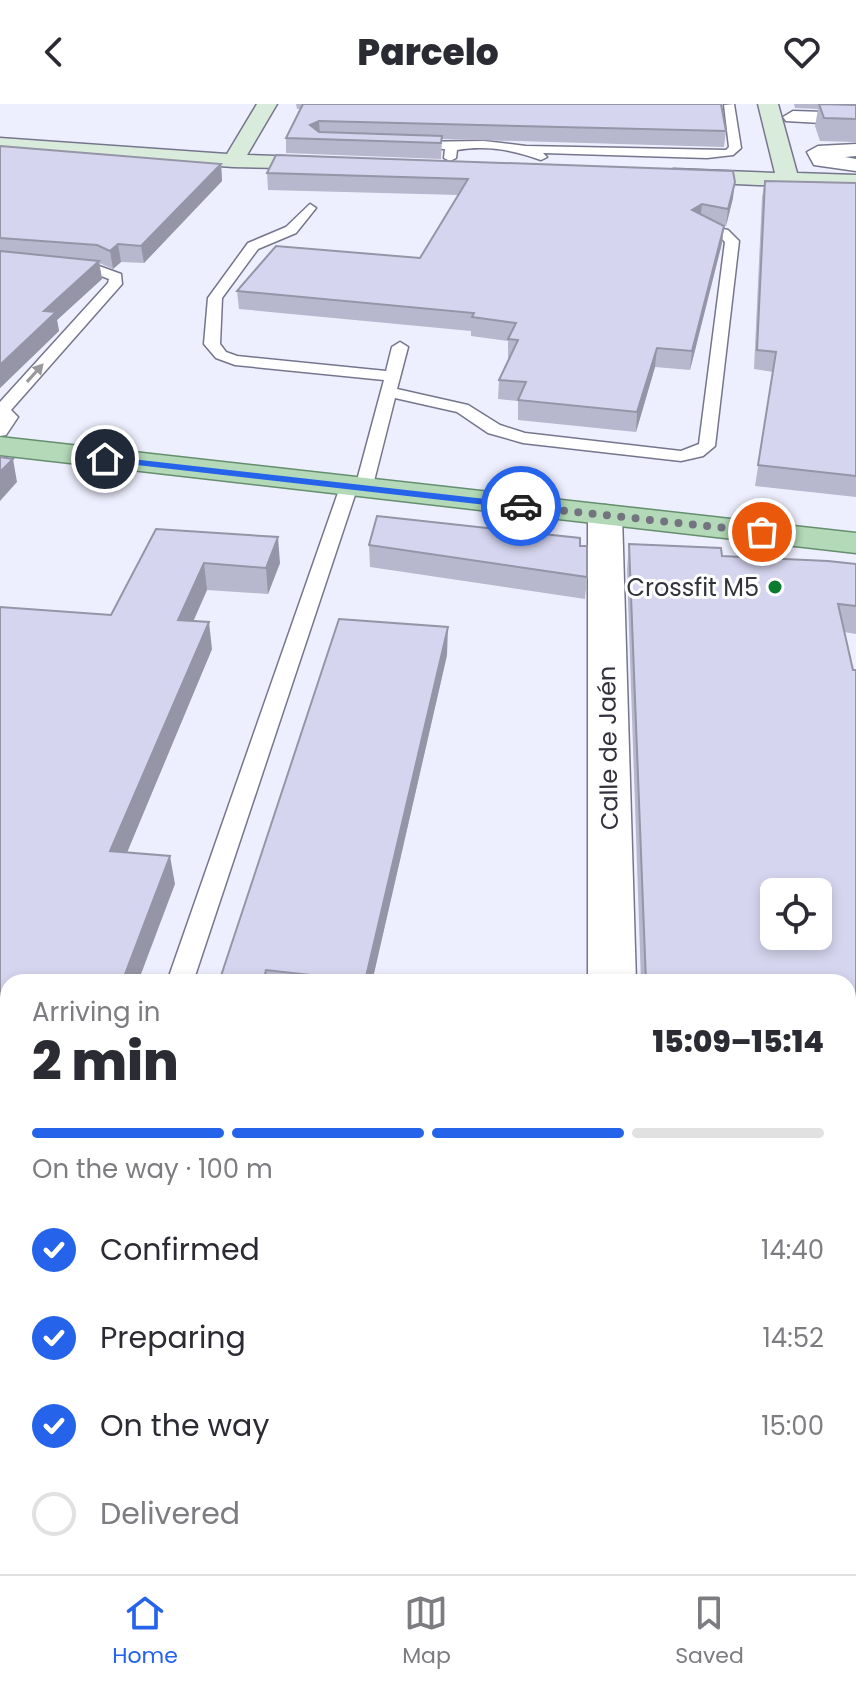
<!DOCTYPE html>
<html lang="en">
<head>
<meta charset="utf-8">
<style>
  body { margin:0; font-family:Poppins,sans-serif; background:#f7f7f7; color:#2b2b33; height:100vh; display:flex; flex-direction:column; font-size:30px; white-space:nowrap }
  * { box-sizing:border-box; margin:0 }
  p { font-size:26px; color:#7c7c81 }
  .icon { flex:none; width:44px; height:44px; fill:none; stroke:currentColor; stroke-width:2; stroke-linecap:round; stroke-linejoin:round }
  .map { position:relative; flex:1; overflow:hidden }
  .panel { position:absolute; left:0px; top:870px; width:856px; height:600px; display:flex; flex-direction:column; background:#fff; border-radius:24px 24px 0 0; box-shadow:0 4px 12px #0003 }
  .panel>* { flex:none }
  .fabs { position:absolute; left:760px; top:774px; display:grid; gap:16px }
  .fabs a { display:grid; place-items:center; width:72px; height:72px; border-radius:12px; background:#fff; box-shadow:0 4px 12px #0003; font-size:40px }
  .pin { position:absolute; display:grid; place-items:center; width:68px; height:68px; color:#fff; margin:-34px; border:4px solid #fff; border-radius:50%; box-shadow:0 2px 8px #0007 }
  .courier { position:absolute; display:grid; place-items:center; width:80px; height:80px; margin:-40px; border:6px solid #2563eb; border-radius:50%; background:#fff; color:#222; box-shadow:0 2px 10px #0007 }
  .overview em { font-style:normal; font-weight:800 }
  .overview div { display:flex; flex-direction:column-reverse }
  .overview { display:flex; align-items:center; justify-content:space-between; height:136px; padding:0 32px }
  h1 { font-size:52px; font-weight:800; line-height:60px }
  .bar { display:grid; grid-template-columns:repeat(4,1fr); gap:12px 8px; align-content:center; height:96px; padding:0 32px }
  .bar i { height:10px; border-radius:6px; background:#e1e1e2 }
  .bar .active { background:#2563eb }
  .bar p { grid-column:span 4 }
  ol { padding:0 32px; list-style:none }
  li { display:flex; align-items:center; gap:24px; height:88px }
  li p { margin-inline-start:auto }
  li .icon { padding:8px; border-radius:50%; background:#2563eb; color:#fff; stroke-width:4 }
  li:last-child { color:#7c7c81 }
  li i { width:44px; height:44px; border:4px solid #e1e1e2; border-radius:50% }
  header { display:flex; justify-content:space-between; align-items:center; height:104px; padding:0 32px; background:#fff; font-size:36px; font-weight:800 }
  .tabs { display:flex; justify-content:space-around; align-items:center; height:112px; border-top:2px solid #e1e1e2; background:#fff; font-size:22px; color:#7c7c81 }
  .tabs a { display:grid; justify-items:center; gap:4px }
  .tabs .active { color:#2563eb }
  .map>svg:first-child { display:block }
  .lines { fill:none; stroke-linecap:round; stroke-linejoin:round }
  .lane-casing { stroke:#75768d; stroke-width:3 }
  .street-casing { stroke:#75768d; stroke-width:3 }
  .secondary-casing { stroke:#75768d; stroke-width:3 }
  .primary-casing { stroke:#648e6e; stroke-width:3 }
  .lane { fill:#fff; fill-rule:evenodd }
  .street { fill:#fff; fill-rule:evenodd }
  .secondary { fill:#d9ecdc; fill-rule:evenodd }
  .primary { fill:#b3d9b8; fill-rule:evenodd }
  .rail { stroke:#797a85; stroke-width:8; stroke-dasharray:16 8; stroke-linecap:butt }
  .wall { fill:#b7b7ce }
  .shaded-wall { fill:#9595a7 }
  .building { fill:#d5d5ef; stroke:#9595a7; stroke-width:2; fill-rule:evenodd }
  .oneway { fill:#98989d }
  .route { fill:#2563eb }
  .done { stroke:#73747f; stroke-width:8; stroke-dasharray:0 14.4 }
  .poi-dot { fill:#0a7a2f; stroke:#fefefe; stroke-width:3 }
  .labels { text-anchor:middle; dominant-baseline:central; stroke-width:6; stroke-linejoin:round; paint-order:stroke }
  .poi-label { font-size:24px; fill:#31323b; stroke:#fefefe; text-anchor:end }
  .street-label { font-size:24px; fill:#31323b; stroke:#fefefe }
</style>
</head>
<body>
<header><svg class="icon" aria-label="back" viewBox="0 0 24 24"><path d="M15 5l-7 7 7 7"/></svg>Parcelo<svg class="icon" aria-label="heart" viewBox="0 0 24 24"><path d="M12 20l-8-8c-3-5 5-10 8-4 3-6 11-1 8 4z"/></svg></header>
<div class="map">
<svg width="856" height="1470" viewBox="0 0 856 1470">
  <rect width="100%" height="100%" fill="#eeeffe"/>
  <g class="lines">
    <defs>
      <g id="lane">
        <path d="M734,0L741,44L733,51L707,54L543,49L547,53L541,56C513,46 487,41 457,46L456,54L450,57L444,54L445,45L410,44L404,41L410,38L484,37L526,42L726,46L729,43L724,1Z"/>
        <polygon points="310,100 316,104 296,129 258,145 222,194 220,240 226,248 237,252 386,267 392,243 400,238 408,243 397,285 468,301 500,321 525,329 681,347 699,340 725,138 719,132 693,124 699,120 728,126 739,137 715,342 703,352 681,357 523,339 488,329 457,308 395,294 372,385 363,390 356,388 193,878 167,878 340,383 349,378 356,380 384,276 235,261 216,254 204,240 208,194 248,139 286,123"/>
        <polygon points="68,159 99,162 121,170 122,180 11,306 18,313 6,331 0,332 0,298 108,179 109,175 96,170 63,166 61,163"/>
      </g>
      <g id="street">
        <polygon points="793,7 856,9 856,21 786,17 783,13"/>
        <polygon points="856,40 856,52 845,53 856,55 856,67 814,61 807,48 818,42"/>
        <polygon points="605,401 617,404 622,411 636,878 588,878 588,411 593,404"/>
      </g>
      <g id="secondary">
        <polygon points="257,0 277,0 247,51 333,54 344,60 341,65 233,63 0,46 0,34 227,50"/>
        <polygon points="758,0 778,0 797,69 856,71 856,85 666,77 663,72 666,67 674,65 775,69"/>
      </g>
      <polygon id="primary" points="0,333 856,429 856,449 0,351"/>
    </defs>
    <use href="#lane" class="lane-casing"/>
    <use href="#street" class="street-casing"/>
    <use href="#secondary" class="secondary-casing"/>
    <use href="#primary" class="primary-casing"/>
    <use href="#lane" class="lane"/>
    <use href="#street" class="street"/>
    <use href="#secondary" class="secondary"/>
    <use href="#primary" class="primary"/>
    <g class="rail">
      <polyline points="0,1279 8,1280"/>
      <polyline points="0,1311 8,1312"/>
      <polyline points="0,1347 8,1347"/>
      <polyline points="848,1351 856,1352"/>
      <polyline points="848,1383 856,1384"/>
      <polyline points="0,1385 8,1386"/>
      <polyline points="848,1419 856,1420"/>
      <polyline points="843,1462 856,1463"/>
    </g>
  </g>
  <g class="wall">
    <polygon points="296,0 721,0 726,27 724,43 442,35 441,55 286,49 286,34 301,5 297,5"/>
    <polygon points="794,0 856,0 856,38 820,37 815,22 818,5 795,4"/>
    <polygon points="0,42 221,60 222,77 144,159 121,158 113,165 99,159 102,175 57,216 59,227 0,284"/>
    <polygon points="276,51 733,94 726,122 724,122 722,139 690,266 655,263 636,328 518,316 518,297 498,295 499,276 509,254 508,254 508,237 471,232 471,227 239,205 237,187 420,154 458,91 268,86 267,69"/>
    <polygon points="765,77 856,79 856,393 755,382 773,268 754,265 762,93"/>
    <polygon points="156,425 280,459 268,490 207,486 193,517 212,545 127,748 175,780 8,878 8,1100 0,1099 0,503 111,511"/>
    <polygon points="629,440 722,452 856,460 856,530 844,528 853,566 856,566 856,1224 848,1223 848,878 641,878 627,466"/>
    <polygon points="369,441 580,442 587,473 585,495 370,463"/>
    <polygon points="447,551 372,878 219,878"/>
  </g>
  <g class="shaded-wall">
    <polygon points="319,17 320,32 310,21"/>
    <polygon points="221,60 222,77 144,159 141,142"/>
    <polygon points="735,78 733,94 726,122 728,105"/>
    <polygon points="702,100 700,117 692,106"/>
    <polygon points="724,122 722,139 690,266 692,247"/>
    <polygon points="118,140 121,158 113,165 110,147"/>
    <polygon points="99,157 102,175 57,216 59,227 0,284 0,261 44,207"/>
    <polygon points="657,244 655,263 636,328 637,308"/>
    <polygon points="13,355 17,378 0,397 0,368"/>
    <polygon points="278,433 280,459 268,490 266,464"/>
    <polygon points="204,459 207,486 182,543 178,516"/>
    <polygon points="209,518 212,545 116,775 110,747"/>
    <polygon points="448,523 447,551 372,878 365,878"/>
    <polygon points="170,752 175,780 138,878 122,878"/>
    <polygon points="266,866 267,878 263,878"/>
  </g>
  <g class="building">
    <polygon points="303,0 721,0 726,27 319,17 310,21 319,28 442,32 441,39 286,34"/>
    <polygon points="819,0 856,1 856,15 824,14"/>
    <polygon points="0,42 221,60 141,142 118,140 110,147 97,141 0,134"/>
    <polygon points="276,51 733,67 735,78 728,105 702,100 692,106 724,122 692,247 657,244 637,308 518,296 526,278 499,276 518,236 508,235 516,219 472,213 474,209 237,187 276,142 420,154 468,75 267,69"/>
    <polygon points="765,77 856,79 856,372 758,361 776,248 757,246"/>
    <polygon points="0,147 99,157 44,207 56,208 0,261"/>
    <polygon points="0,353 13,355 0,368"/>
    <polygon points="377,412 580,434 580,442 587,442 587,473 369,441"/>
    <polygon points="156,425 278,433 266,464 204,459 178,516 209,518 110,747 170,752 122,878 8,878 8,1072 0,1071 0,503 111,511"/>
    <path d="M629,440L721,444L722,452L828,457L856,460V502L838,500L853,566H856V1195L848,1194V878H646ZM774,788H818V832H774Z"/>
    <polygon points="339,515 448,523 365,877 266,866 263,878 219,878"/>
  </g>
  <defs><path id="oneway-solid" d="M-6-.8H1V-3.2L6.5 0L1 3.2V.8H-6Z" transform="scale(2)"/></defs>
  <use class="oneway" href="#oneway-solid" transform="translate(35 269) rotate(-48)"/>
  <polygon class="route" points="105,352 521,399 526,402 521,405 102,357"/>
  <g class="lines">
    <polyline class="done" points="521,402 762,428"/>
  </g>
  <circle class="poi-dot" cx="775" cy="483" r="8"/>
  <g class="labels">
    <g class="poi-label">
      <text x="759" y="483">Crossfit M5</text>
    </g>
    <g class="street-label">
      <text transform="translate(608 644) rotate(-91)">Calle de Jaén</text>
    </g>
  </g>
</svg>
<div class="fabs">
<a><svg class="icon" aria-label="locate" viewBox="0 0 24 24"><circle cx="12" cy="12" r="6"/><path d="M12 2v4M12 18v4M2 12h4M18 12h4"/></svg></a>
</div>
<div class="pin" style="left:762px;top:428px;background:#ea580c"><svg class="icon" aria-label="bag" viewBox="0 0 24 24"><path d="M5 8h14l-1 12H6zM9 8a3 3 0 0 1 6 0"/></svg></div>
<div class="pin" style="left:105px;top:355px;background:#1f2937"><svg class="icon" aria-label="home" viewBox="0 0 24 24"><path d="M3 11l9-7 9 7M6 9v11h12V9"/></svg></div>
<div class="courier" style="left:521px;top:402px"><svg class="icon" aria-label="car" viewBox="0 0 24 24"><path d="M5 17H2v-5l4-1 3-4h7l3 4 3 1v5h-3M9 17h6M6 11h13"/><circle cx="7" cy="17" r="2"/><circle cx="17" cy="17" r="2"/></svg></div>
<section class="panel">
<div class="overview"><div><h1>2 min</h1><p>Arriving in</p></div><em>15:09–15:14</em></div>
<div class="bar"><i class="active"></i><i class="active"></i><i class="active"></i><i></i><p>On the way · 100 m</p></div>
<ol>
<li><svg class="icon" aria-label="check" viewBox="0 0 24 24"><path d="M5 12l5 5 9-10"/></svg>Confirmed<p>14:40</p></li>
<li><svg class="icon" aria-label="check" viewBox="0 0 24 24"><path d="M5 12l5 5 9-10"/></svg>Preparing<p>14:52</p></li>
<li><svg class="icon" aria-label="check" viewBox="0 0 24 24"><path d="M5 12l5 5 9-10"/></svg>On the way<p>15:00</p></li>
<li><i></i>Delivered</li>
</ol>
</section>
</div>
<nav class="tabs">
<a class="active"><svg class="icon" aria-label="home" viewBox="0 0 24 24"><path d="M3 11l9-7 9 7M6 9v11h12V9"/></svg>Home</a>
<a><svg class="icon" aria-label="map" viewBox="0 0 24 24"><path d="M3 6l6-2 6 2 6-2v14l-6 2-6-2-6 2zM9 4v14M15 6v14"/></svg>Map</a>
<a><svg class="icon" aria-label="saved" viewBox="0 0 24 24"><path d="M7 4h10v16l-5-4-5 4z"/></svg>Saved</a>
</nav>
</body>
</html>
